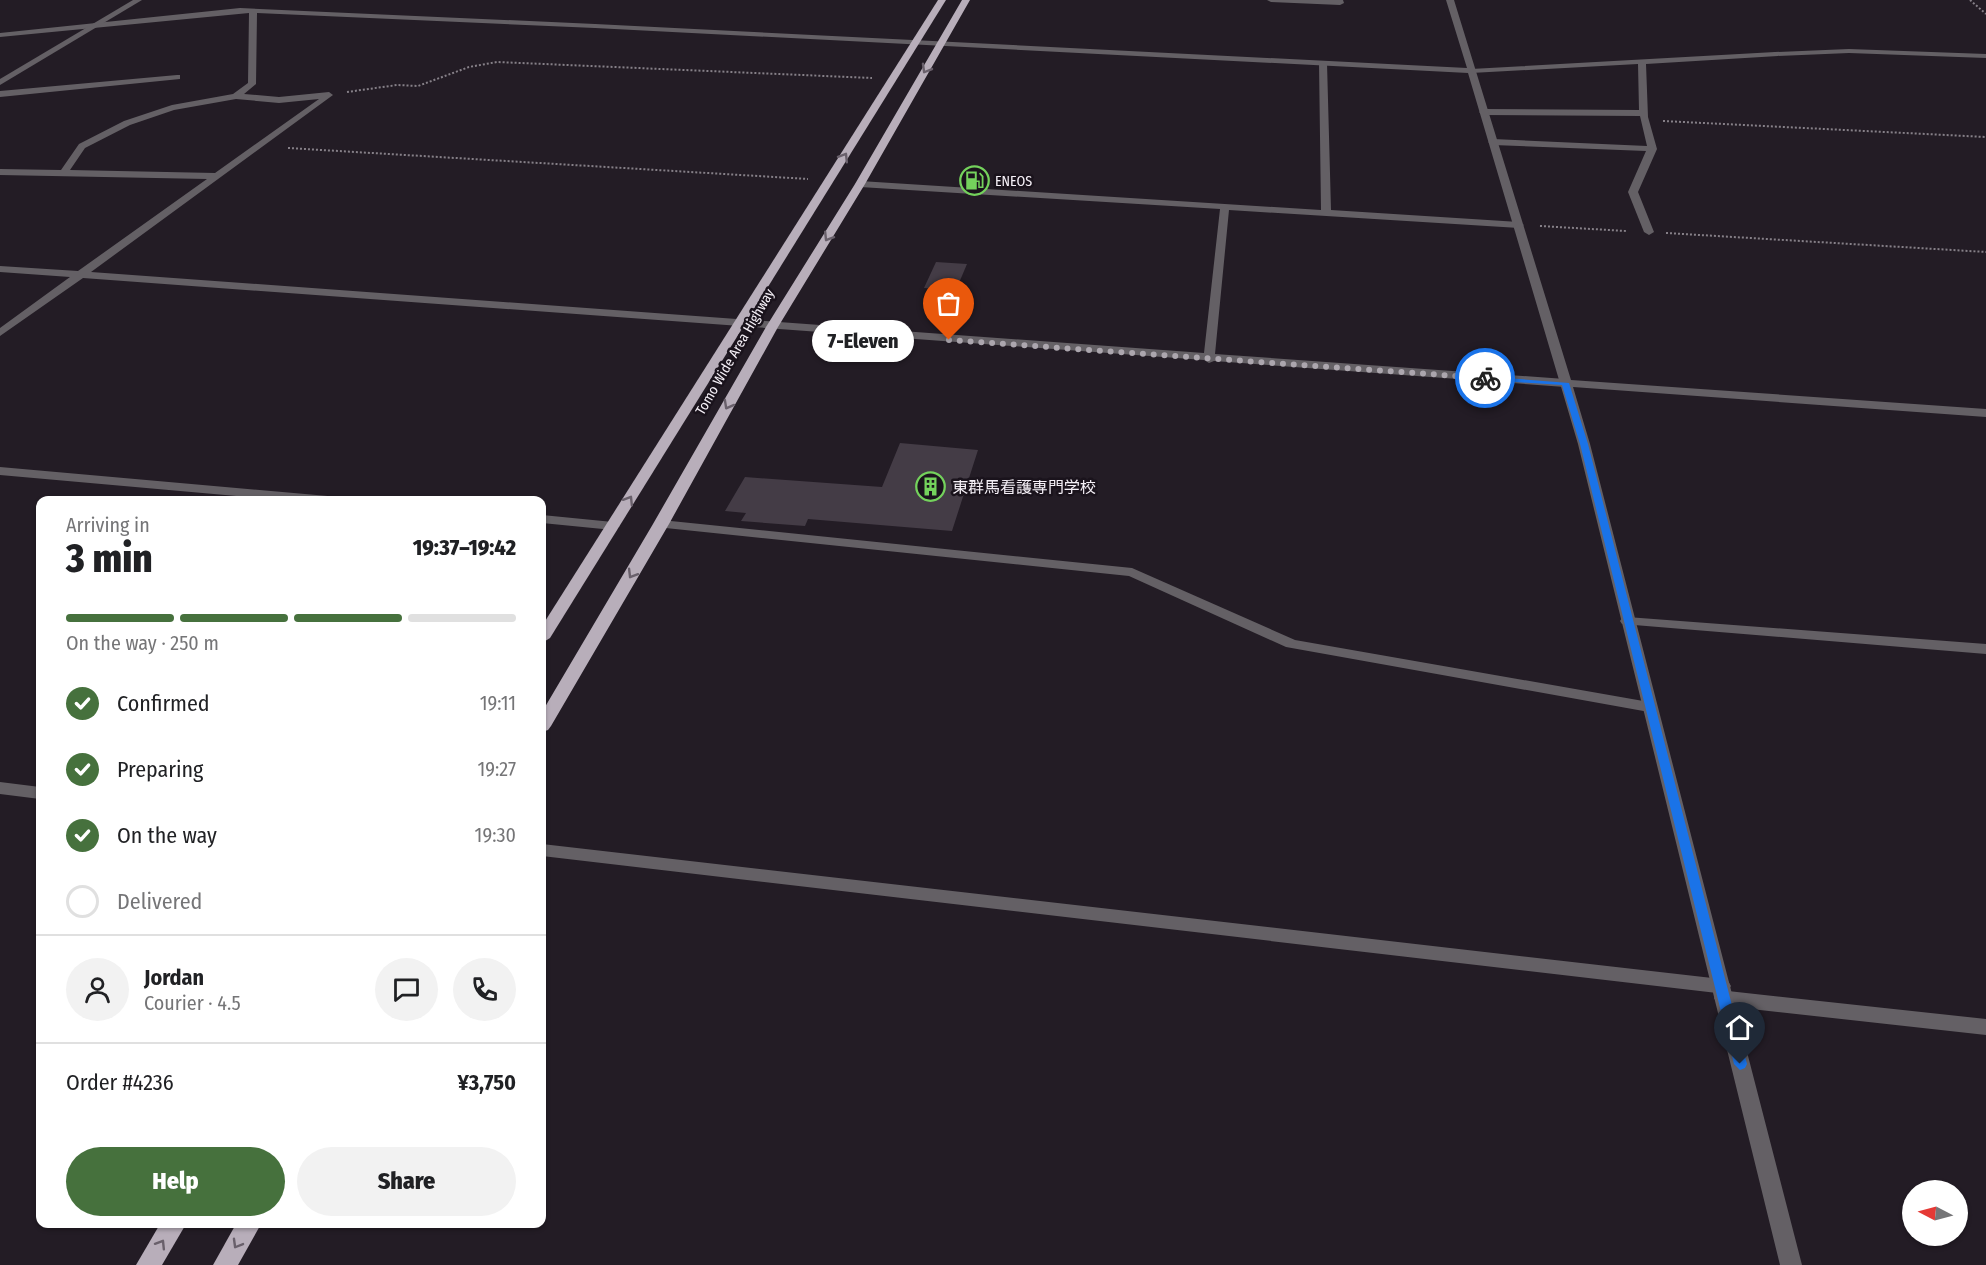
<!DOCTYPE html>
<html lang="en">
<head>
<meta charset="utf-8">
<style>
  body { margin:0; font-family:"Fira Sans Condensed","Noto Sans JP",sans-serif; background:#f2f2f2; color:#202124; height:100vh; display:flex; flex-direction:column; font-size:22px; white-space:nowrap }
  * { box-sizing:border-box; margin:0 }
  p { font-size:20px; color:#757577 }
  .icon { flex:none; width:33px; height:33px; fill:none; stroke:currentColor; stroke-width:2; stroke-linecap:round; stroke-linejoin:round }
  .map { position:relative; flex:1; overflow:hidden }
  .panel { position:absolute; left:36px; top:496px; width:510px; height:732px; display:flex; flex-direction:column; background:#fff; border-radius:12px; box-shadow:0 2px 4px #0004 }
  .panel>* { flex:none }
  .needle { width:39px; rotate:276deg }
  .tools { position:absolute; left:1902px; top:1180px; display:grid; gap:12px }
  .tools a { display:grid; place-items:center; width:66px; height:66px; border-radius:50%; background:#fff; box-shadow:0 2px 4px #0004; font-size:30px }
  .pin { position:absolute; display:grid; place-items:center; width:51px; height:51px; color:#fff; margin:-62px -26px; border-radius:50% 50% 50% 0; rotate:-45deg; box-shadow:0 0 6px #0007 }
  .pin .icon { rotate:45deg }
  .courier { position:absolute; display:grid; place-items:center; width:60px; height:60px; margin:-30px; border:4px solid #1a73e8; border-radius:50%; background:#fff; color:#222; box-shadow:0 2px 8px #0007 }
  .bubble { position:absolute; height:42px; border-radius:21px; background:#fff; box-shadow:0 2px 4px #0004; font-size:20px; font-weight:800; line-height:42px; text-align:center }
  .headline em { font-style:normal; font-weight:800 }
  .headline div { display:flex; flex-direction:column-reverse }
  .headline { display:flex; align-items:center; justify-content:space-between; height:102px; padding:0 30px }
  h1 { font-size:39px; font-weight:800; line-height:45px }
  .bar { display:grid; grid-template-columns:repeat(4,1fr); gap:9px 6px; align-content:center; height:72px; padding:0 30px }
  .bar i { height:8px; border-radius:4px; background:#e0e0e0 }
  .bar .on { background:#46713d }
  .bar p { grid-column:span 4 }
  .line { display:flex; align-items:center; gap:15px; padding:0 30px; border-top:2px solid #e0e0e0 }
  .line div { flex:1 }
  .round { display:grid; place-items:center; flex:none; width:63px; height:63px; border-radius:32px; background:#f2f2f2 }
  ol { padding:0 30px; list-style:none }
  li { display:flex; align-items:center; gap:18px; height:66px }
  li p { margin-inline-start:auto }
  li .icon { padding:6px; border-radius:50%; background:#46713d; color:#fff; stroke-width:4 }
  li:last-child { color:#757577 }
  li i { width:33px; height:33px; border:3px solid #e0e0e0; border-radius:50% }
  .cta { display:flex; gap:12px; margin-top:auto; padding:12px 30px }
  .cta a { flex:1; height:69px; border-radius:36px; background:#46713d; color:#fff; font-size:24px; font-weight:800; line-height:69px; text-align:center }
  .cta a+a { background:#f2f2f2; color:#202124 }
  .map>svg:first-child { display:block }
  .building { fill:#443c46 }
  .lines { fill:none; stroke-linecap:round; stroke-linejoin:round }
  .path { stroke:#868088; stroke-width:2; stroke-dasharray:2 2; stroke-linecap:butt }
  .service { fill:#646065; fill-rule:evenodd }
  .minor { fill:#646065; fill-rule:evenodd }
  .tertiary { fill:#646065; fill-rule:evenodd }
  .trunk { fill:#b8aeba; fill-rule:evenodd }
  .oneway { stroke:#69606b }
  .route { fill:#1a73e8 }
  .done { stroke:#aca6ae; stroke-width:6; stroke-dasharray:0 10.8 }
  .labels { text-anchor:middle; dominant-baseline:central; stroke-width:5; stroke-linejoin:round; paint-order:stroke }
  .far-poi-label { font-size:14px; fill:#f6f1f8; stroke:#1a131c; text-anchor:start }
  .far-street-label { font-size:14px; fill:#f6f1f8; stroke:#1a131c }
  .poi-label { font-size:16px; fill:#f6f1f8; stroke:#1a131c; text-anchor:start }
</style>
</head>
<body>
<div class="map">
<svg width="1986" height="1265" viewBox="0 0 1986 1265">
  <rect width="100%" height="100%" fill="#231c25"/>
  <g class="building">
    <polygon points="936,262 967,264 956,290 924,288"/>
    <polygon points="900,443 978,450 952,531 808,519 805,526 741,521 746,513 725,511 745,477 882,487"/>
  </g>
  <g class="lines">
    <g class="path">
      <polyline points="1970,0 1986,14"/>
      <polyline points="347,92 397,85 418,86 469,67 497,62 872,78"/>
      <polyline points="1663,121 1986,137"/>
      <polyline points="288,148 808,179"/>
      <polyline points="1540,226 1626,231"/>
      <polyline points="1666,233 1986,252"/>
    </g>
    <polygon class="service" points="177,75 180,75 180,79 0,97 0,91"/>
    <g class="minor">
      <polygon points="1267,0 1343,0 1344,3 1340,5 1271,2"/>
      <path d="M240,8L595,24L599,26L595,28L257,13L256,84L244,94L279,97L329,92L333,95L91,272L1204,353L1220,209L860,187L855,184L860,181L1321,210L1319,63L1323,61L1327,63L1331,210L1519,222L1524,225L1519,228L1229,210L1215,354L1565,379L1571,383L1565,387L1214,361L1209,363L1204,360L83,278L0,336V328L70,277L0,272V266L78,271L207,179L0,175V169L61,170L79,144L124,121L172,105L233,94L248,83L249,13L0,37V33ZM236,99L279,103L319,99L215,173L70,170L85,148L130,125L174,110Z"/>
      <polygon points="1775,52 1778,52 1778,56 1646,64 1648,117 1657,149 1638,192 1654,232 1649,235 1644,232 1628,192 1646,151 1493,145 1488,142 1493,139 1647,146 1640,116 1483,115 1479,112 1483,109 1639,110 1638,64 1471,73 1467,71 1471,69"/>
      <polygon points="0,467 339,497 346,501 294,501 0,475"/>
      <polygon points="542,515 613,522 620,526 613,530 542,523"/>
      <polygon points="661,520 1132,568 1295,640 1649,702 1657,707 1649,712 1286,647 1129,576 656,527 654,524 656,521"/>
      <polygon points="1627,617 1986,644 1986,654 1622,624 1620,621 1622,618"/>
      <polygon points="0,782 40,787 40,799 0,794"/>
      <polygon points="542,844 1721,979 1728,981 1731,986 1728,991 1986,1019 1986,1035 1724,1006 1717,1003 1714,998 1717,993 542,856"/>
    </g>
    <g class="tertiary">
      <polygon points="133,0 142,0 0,85 0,79"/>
      <polygon points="1446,0 1454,0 1571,380 1986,409 1986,417 1573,387 1590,444 1802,1265 1780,1265 1578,444 1468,73 595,28 591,26 595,24 1467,68"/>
      <polygon points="1849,49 1986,54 1986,58 1849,53 1775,56 1771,54 1775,52"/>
    </g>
    <g class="trunk">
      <polygon points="938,0 946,0 550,638 542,643 542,626"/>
      <polygon points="962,0 970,0 865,184 778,327 669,524 551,726 548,730 542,732 542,712 653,524 766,327 855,184"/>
      <polygon points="160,1224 186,1224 162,1265 136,1265"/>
      <polygon points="236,1224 261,1224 238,1265 213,1265"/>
    </g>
  </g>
  <defs><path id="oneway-chevron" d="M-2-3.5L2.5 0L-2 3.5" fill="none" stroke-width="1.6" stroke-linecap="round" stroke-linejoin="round" transform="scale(1.5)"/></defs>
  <g class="oneway">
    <use href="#oneway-chevron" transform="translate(926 69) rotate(120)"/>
    <use href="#oneway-chevron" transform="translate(844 157) rotate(-58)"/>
    <use href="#oneway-chevron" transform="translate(828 237) rotate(122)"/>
    <use href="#oneway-chevron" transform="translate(728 405) rotate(119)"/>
    <use href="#oneway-chevron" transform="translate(629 500) rotate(-58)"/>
    <use href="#oneway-chevron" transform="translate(632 574) rotate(121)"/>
    <use href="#oneway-chevron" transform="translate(161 1244) rotate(-58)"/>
    <use href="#oneway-chevron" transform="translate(237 1244) rotate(120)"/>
  </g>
  <polygon class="route" points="1482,376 1569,383 1588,444 1747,1064 1745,1068 1740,1070 1734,1064 1580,444 1562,385 1485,380"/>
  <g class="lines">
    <polyline class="done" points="949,340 1485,378"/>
  </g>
  <defs>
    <symbol id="fuel-ring" viewBox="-11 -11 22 22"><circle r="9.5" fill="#1a131c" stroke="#74d25c" stroke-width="1.5"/><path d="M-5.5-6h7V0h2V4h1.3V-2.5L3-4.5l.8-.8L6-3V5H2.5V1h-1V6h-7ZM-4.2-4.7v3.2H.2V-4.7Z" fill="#74d25c"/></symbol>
    <symbol id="building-ring" viewBox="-11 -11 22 22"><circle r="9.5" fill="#1a131c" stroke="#74d25c" stroke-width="1.5"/><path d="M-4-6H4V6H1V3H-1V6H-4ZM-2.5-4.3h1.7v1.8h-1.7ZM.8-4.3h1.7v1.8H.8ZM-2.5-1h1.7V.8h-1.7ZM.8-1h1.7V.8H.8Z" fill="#74d25c"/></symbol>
  </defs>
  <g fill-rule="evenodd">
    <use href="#fuel-ring" x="958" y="164" width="33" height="33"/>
    <use href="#building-ring" x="914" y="470" width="33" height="33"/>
  </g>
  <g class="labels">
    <g class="far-poi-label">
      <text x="995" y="181">ENEOS</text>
    </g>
    <g class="far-street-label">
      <text transform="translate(735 352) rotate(-60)">Tomo Wide Area Highway</text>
    </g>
    <g class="poi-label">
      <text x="952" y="487">東群馬看護専門学校</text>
    </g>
  </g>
</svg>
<div class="tools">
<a><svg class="needle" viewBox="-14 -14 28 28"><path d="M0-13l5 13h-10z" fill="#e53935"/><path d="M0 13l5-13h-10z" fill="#757577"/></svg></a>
</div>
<div class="pin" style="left:949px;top:340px;background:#ea580c"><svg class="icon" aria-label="bag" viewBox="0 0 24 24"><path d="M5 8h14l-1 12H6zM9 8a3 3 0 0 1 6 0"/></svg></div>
<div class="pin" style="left:1740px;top:1064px;background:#1f2937"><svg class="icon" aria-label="home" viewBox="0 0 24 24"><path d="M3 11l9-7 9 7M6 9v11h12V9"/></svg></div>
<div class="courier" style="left:1485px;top:378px"><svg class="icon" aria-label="bike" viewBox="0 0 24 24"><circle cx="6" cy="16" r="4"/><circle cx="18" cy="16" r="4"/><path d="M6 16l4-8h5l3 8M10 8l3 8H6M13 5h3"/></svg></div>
<div class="bubble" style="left:812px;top:320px;width:102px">7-Eleven</div>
<section class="panel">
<div class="headline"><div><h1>3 min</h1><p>Arriving in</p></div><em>19:37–19:42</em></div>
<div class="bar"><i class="on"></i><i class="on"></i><i class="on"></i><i></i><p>On the way · 250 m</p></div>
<ol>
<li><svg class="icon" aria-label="check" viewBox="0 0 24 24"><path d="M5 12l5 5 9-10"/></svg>Confirmed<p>19:11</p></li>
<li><svg class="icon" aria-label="check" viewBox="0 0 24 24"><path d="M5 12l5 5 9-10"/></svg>Preparing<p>19:27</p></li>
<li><svg class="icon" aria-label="check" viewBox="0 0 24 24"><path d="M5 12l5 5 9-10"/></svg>On the way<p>19:30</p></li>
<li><i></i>Delivered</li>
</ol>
<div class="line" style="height:108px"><a class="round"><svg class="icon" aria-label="person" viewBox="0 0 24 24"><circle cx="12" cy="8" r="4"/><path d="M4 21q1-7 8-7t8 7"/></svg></a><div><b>Jordan</b><p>Courier · 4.5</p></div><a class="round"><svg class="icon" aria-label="chat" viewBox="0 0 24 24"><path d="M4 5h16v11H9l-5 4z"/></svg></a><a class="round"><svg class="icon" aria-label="phone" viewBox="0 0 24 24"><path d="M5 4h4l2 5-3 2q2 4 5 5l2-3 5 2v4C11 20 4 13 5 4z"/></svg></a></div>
<div class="line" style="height:78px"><div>Order #4236</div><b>¥3,750</b></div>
<div class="cta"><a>Help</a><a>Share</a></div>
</section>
</div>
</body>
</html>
